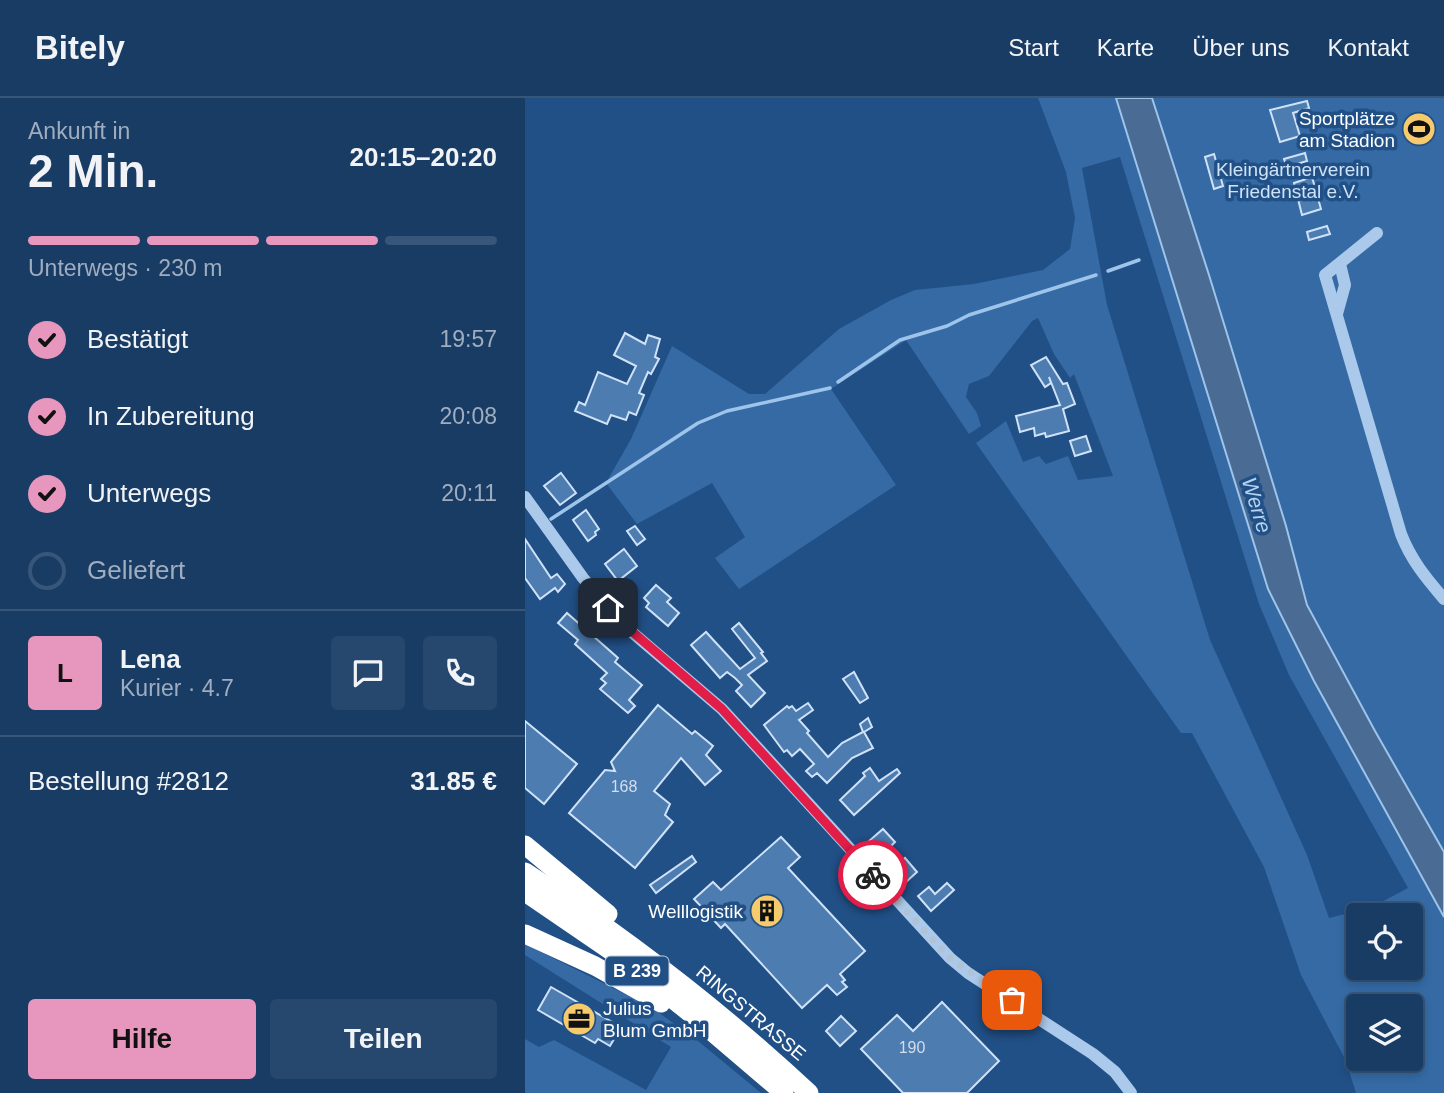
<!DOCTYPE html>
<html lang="de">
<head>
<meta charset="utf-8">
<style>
  body { margin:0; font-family:Arial,sans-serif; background:#26476e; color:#f1f3f6; height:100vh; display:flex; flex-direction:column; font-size:26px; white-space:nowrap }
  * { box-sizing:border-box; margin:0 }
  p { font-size:23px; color:#9fadbf }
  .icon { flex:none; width:38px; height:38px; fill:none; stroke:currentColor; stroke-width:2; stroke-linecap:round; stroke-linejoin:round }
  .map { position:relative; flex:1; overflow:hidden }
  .side { display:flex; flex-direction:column; background:#193c65; width:525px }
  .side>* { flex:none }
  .tools { position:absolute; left:821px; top:805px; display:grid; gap:14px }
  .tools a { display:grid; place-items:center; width:77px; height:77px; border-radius:7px; background:#193c65; box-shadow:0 4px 10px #0003,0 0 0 2px #375679; font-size:35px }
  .pin { position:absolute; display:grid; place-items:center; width:60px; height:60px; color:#fff; margin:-30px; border-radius:14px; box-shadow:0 4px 10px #0006 }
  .courier { position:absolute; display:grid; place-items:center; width:70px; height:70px; margin:-35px; border:5px solid #e11d48; border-radius:50%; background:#fff; color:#222; box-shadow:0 2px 9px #0007 }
  .head em { font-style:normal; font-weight:700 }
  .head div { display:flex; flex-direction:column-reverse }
  .head { display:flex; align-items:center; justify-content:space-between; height:119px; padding:0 28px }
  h1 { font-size:46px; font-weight:700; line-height:52px }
  .bar { display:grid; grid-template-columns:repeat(4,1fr); gap:10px 7px; align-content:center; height:84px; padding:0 28px }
  .bar i { height:9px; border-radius:5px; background:#375679 }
  .bar .selected { background:#e797bd }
  .bar p { grid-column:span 4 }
  .line { display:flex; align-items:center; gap:18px; padding:0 28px; border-top:2px solid #375679 }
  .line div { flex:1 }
  .round { display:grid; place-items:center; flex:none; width:74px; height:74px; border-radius:7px; background:#26476e }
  ol { padding:0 28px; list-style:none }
  li { display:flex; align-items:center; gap:21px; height:77px }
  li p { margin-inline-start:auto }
  li .icon { padding:7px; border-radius:50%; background:#e797bd; color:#111; stroke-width:4 }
  li:last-child { color:#9fadbf }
  li i { width:38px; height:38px; border:4px solid #375679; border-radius:50% }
  .primary-button { display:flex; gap:14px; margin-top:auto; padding:14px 28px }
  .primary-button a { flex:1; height:80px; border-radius:7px; background:#e797bd; color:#111; font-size:28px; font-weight:700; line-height:80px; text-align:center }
  .primary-button a+a { background:#26476e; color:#f1f3f6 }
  header { display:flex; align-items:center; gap:42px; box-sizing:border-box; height:98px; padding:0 35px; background:#193c65; border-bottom:2px solid #375679 }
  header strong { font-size:33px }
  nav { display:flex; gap:38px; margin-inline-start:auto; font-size:24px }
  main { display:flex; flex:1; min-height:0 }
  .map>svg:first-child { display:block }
  .green { fill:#356aa4; fill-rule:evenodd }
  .water { fill:#4a6c94; stroke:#9ec4eb; stroke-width:2 }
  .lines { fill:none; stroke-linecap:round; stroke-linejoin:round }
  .stream { stroke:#9ec4eb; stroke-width:3.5 }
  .building { fill:#4d7cb1; stroke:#cfe2f7; stroke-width:2 }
  .minor { stroke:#abc9ea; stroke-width:12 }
  .highway { stroke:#fff; stroke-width:19 }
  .done { stroke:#b1c2d5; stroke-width:7; stroke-dasharray:0 12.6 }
  .route { stroke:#e11d48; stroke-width:9 }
  .labels { text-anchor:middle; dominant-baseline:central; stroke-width:7; stroke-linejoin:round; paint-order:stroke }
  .number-label { font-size:16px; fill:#d2deec }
  .shield { fill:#215087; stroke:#bccadb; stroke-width:2 }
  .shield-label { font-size:18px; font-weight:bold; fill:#fff }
  .poi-label { font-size:19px; fill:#fff; stroke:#215087; text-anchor:end }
  .park-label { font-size:19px; fill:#cfe2f7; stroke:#215087 }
  .street-label { font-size:19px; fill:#fff; stroke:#215087 }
  .water-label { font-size:21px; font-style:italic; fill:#b6d3f1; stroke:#215087 }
</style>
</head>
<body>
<header>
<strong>Bitely</strong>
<nav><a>Start</a><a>Karte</a><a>Über uns</a><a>Kontakt</a></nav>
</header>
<main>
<section class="side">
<div class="head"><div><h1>2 Min.</h1><p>Ankunft in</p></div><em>20:15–20:20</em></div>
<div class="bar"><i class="selected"></i><i class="selected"></i><i class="selected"></i><i></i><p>Unterwegs · 230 m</p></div>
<ol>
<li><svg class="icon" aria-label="check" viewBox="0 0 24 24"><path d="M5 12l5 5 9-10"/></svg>Bestätigt<p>19:57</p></li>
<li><svg class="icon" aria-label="check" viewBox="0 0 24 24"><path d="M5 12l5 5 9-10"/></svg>In Zubereitung<p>20:08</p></li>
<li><svg class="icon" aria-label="check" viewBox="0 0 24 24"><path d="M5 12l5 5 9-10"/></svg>Unterwegs<p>20:11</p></li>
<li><i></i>Geliefert</li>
</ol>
<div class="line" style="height:126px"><b class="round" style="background:#e797bd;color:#111">L</b><div><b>Lena</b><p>Kurier · 4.7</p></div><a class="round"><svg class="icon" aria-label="chat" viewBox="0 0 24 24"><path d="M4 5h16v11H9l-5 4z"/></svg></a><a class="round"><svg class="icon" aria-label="phone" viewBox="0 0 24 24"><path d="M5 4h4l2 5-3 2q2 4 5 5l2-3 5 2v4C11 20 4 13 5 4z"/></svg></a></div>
<div class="line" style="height:91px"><div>Bestellung #2812</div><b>31.85 €</b></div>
<div class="primary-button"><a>Hilfe</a><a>Teilen</a></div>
</section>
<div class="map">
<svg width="919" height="995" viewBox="0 0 919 995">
  <rect width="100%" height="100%" fill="#215087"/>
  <g class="green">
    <path d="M513,0H591L743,491L789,583L919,819V995H831L821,963L776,877L739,769L667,635H656L451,345L481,323L498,364L514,358L521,366L543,358L553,382L588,378L549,276L545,280L529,256L513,220L507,223L464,278L444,286L441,299L452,315L456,328L444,336L381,242L306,291L371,387L214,491L190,460L220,439L187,385L112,426L81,385L106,341L147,248L224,296H240L314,231L366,202L390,192L449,186L518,172L545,151L550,120L541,74ZM595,59L734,506L764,577L883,790L845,810L804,820L782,757L685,542L582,207L557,70ZM833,817H886V870H833ZM833,908H886V961H833Z"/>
    <polygon points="627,0 919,0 919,754 850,633 782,507 761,428 684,177"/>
    <polygon points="0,846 126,909 173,943 236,995 0,995 0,941 14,949 29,942 121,992 146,949 0,857"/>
  </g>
  <polygon class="water" points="591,0 627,0 684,177 761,428 782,507 850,633 919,754 919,819 789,583 743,491"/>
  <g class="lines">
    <g class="stream">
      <polyline points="583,173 614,162"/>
      <polyline points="313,284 375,242 422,228 444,217 571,177"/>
      <polyline points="26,421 173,325 202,313 305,290"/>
    </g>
  </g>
  <g class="building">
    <polygon points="782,3 784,10 768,15 775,38 755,44 745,12"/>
    <polygon points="780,55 782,63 762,69 759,61"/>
    <polygon points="689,56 698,88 689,91 680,59"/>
    <polygon points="787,79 796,111 777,117 769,85"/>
    <polygon points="802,128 805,136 784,142 782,134"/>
    <polygon points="100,235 120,246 123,237 135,241 130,259 134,261 126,276 123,274 114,295 119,297 111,317 104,314 101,322 86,317 82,326 50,313 54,304 60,307 73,274 102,286 111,268 89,257"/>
    <polygon points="521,259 538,286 542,285 550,306 538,311 544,333 521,339 520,335 510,338 509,330 495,334 491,318 535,307 524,279 526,285 520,289 506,267"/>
    <polygon points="561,338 566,353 550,358 545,343"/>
    <polygon points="36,375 51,395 35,407 19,388"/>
    <polygon points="61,412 74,431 70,434 71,437 63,443 48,422"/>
    <polygon points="110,428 120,441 112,447 102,433"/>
    <polygon points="0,441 26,480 32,476 40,486 33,494 30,490 15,501 0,480"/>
    <polygon points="99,451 112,468 93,483 80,466"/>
    <polygon points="131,487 146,500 142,504 154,515 143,528 121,509 124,505 119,500"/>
    <polygon points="42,515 93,560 90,564 117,587 104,602 110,608 103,615 75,591 81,585 76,581 82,575 50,546 53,542 33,525"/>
    <polygon points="214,525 238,554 236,555 242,563 223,577 240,595 226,609 211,593 217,587 210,580 202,574 195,580 166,547 181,534 215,571 230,560 207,531"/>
    <polygon points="329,574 343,600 335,605 318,581"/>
    <polygon points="283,605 288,612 274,622 284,633 282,635 303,659 317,645 338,634 335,626 343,620 347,629 339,634 348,650 327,660 302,685 292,675 287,679 281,673 289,666 275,651 267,658 262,652 259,654 239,627 262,608 264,610 267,608 271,613"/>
    <polygon points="133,607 167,636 170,633 188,648 181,657 196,673 180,687 156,660 129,693 145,706 140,717 148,724 110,770 44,715 80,672 90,673 86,664"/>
    <polygon points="0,623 52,666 19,706 0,690"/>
    <polygon points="345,670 354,683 372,671 375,675 329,717 315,702 340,678 338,675"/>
    <polygon points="358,731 370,744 363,751 375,764 380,760 392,774 381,784 344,743"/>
    <polygon points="256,739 275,759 263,770 340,853 315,876 320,882 317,884 322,889 312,897 302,887 277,910 200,826 196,830 169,801 188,784 196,792"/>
    <polygon points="167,758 171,764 131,795 125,787"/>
    <polygon points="422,785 429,792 406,813 393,798 404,789 410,796"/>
    <polygon points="26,889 96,929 85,948 73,941 70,945 13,912"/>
    <polygon points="417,904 474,963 442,995 378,995 336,951 372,917 388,933"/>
    <polygon points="316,918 331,933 315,948 301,933"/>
  </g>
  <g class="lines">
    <g class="minor">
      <path d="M852,135L800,177L876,436C886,462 901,480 919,501"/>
      <polyline points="812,216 820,187 815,166"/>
      <polyline points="0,399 58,480 95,524 197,611 425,860 443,875 568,956 590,974 606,995"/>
    </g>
    <g class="highway">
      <polyline points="0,747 83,816"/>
      <path d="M0,774C101,840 196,913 284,995"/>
      <polyline points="0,794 95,859 164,914 259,995"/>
      <polyline points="0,836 70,868 136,905"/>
    </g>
  </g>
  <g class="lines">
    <polyline class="done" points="348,777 425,860 487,902"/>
    <polyline class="route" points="83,510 96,524 197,611 348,777"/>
  </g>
  <defs>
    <symbol id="stadium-disc" viewBox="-11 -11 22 22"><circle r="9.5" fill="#f7cb6c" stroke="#215087"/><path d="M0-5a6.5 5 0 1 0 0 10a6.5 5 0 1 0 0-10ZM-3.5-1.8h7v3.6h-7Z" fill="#111"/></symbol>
    <symbol id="building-disc" viewBox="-11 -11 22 22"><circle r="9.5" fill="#f7cb6c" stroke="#215087"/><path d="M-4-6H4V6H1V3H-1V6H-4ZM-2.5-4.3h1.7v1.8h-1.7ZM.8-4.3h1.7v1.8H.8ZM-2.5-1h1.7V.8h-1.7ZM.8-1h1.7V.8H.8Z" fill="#111"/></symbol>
    <symbol id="office-disc" viewBox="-11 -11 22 22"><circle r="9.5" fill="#f7cb6c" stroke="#215087"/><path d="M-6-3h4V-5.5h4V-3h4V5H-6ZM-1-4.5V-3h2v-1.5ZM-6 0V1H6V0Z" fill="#111"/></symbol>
  </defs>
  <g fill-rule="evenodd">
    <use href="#stadium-disc" x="875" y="12" width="38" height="38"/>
    <use href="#building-disc" x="223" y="794" width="38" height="38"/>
    <use href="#office-disc" x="35" y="902" width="38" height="38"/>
  </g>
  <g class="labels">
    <g class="number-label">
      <text x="99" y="688">168</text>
      <text x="387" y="949">190</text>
    </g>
    <rect class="shield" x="80.5" y="858.5" width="63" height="29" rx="5"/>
    <g class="shield-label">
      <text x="112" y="873">B 239</text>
    </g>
    <g class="poi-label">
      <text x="870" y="20">Sportplätze<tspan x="870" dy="22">am Stadion</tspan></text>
      <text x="218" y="813">Welllogistik</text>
      <text x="78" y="910" text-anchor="start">Julius<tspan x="78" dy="22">Blum GmbH</tspan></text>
    </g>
    <g class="park-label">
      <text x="768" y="71">Kleingärtnerverein<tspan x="768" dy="22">Friedenstal e.V.</tspan></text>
    </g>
    <g class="street-label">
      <text transform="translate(226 915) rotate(40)">RINGSTRASSE</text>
    </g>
    <g class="water-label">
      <text transform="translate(732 407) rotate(73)">Werre</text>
    </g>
  </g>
</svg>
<div class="tools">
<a><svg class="icon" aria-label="locate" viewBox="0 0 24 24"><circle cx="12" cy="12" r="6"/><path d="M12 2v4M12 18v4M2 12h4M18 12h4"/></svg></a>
<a><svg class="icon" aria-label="layers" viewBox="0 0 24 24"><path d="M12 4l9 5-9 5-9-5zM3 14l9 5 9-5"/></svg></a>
</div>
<div class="pin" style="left:487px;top:902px;background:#ea580c"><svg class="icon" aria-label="bag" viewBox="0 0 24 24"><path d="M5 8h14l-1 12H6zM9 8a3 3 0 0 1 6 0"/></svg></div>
<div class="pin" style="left:83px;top:510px;background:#1f2937"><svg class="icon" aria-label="home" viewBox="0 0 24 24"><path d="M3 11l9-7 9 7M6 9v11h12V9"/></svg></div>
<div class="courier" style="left:348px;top:777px"><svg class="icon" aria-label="bike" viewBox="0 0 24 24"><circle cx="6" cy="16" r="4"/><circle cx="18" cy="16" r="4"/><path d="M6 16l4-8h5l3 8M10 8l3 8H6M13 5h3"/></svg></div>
</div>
</main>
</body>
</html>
